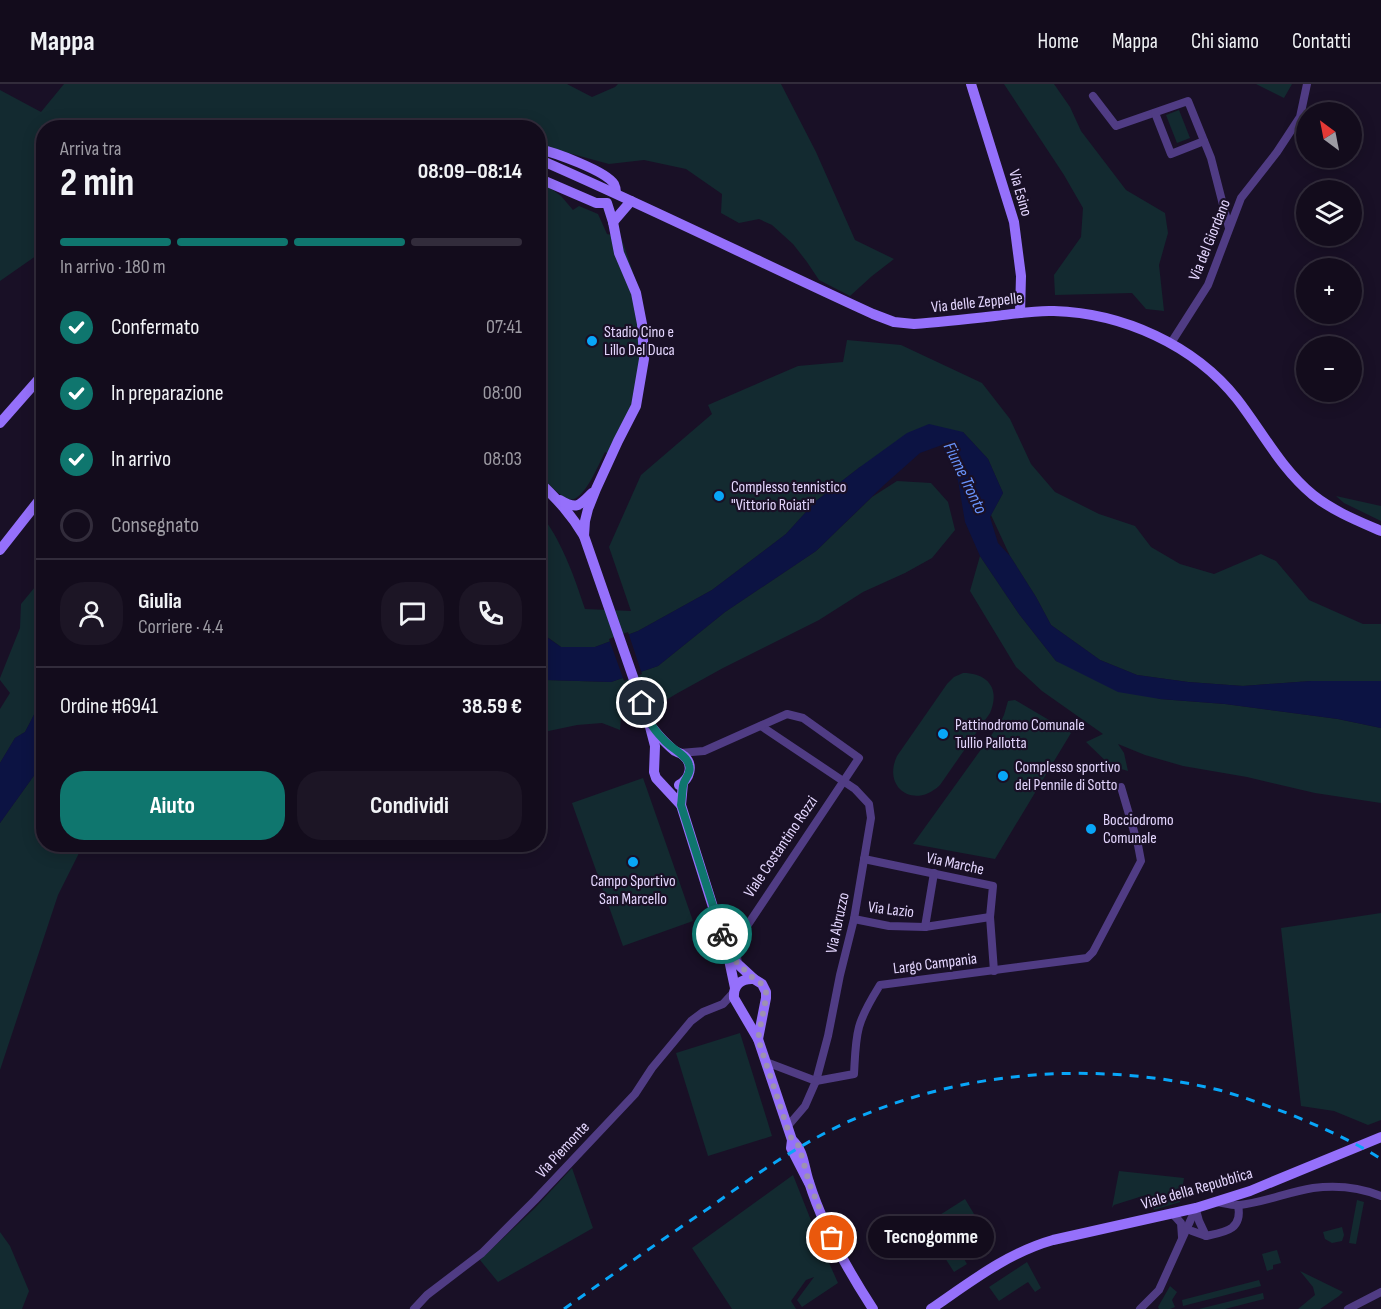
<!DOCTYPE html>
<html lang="it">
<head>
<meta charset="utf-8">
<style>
  body { margin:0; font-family:"Sofia Sans Condensed",sans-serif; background:#1c1525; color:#f1f3f6; height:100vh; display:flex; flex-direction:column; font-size:22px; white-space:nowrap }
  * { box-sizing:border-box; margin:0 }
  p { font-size:20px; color:#9d9ba3 }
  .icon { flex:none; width:33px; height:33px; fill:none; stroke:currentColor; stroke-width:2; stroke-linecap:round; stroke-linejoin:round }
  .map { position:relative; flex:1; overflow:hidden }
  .details { position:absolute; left:36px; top:36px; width:510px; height:732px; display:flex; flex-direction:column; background:#130c1c; border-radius:24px; box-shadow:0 3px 15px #0003,0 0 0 2px #322c3b }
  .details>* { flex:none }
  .needle { width:39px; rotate:328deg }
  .controls { position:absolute; left:1296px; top:18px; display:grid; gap:12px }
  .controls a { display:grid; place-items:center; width:66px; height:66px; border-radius:50%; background:#130c1c; box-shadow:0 3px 15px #0003,0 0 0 2px #322c3b; font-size:30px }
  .pin { position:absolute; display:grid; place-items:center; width:51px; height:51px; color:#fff; margin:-26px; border:3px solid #fff; border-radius:50%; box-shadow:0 2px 6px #0007 }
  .courier { position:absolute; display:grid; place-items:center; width:60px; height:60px; margin:-30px; border:4px solid #0f766e; border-radius:50%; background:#fff; color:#222; box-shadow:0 2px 8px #0007 }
  .bubble { position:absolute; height:42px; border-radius:21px; background:#130c1c; box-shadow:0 3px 15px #0003,0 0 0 2px #322c3b; font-size:20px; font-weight:700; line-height:42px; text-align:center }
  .headline em { font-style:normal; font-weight:700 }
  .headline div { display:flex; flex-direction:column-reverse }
  .headline { display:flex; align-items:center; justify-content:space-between; height:102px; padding:0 24px }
  h1 { font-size:39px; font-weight:700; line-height:45px }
  .bar { display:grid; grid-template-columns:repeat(4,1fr); gap:9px 6px; align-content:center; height:72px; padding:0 24px }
  .bar i { height:8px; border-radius:4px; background:#322c3b }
  .bar .current { background:#0f766e }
  .bar p { grid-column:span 4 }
  .line { display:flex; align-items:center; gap:15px; padding:0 24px; border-top:2px solid #322c3b }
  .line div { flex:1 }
  .round { display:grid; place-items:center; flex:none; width:63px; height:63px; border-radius:24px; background:#1c1525 }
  ol { padding:0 24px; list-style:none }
  li { display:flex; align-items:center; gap:18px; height:66px }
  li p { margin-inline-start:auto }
  li .icon { padding:6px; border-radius:50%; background:#0f766e; color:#fff; stroke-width:4 }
  li:last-child { color:#9d9ba3 }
  li i { width:33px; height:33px; border:3px solid #322c3b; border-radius:50% }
  .action { display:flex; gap:12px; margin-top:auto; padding:12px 24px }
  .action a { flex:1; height:69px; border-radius:24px; background:#0f766e; color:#fff; font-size:24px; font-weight:700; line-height:69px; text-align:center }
  .action a+a { background:#1c1525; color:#f1f3f6 }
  header { display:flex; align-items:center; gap:36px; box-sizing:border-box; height:84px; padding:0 30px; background:#130c1c; border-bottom:2px solid #322c3b }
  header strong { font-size:28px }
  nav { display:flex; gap:33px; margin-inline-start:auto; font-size:21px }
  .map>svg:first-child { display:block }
  .green { fill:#132a30 }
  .water { fill:#0c1343 }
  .pier { fill:#191026 }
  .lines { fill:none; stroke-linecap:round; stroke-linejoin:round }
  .street { stroke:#503c84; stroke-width:8 }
  .secondary { stroke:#9570fb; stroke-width:10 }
  .rail { stroke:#08a6f8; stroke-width:3; stroke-dasharray:9 8; stroke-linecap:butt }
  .done { stroke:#9d91b2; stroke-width:6; stroke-dasharray:0 10.8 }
  .route { stroke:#0f766e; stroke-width:8 }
  .poi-dot { fill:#08a6f8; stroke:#191026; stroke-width:2 }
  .labels { text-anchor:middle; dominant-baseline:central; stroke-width:4.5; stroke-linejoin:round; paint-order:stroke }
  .street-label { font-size:16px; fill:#e4d6fe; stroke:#191026 }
  .poi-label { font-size:16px; fill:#e4d6fe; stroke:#191026; text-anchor:start }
  .water-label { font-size:18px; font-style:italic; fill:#6893fb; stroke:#191026 }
</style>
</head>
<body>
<header>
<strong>Mappa</strong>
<nav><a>Home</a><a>Mappa</a><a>Chi siamo</a><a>Contatti</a></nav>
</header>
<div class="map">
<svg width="1381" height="1225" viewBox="0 0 1381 1225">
  <rect width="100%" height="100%" fill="#191026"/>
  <g class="green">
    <polygon points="64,0 567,0 592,13 615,3 618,0 781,0 816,68 855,156 894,175 872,192 850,212 819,196 807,178 793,160 772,141 759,135 739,139 721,129 722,110 686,85 644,76 609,80 539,61 538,44 452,44 401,38 370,44 44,44 43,167 0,197 0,6 41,28"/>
    <polygon points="1004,0 1054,0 1070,23 1081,47 1126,106 1165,129 1168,149 1159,181 1164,227 1146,225 1132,209 1055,211 1054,191 1081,153 1083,124 1064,91"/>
    <polygon points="1256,0 1292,0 1284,14"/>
    <polygon points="1179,26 1190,54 1177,59 1166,31"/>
    <path d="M539,96L561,112L573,126L579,122L598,130L607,150L621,153L640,209L648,275L615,373L605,368C599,379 583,421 568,415C559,412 546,397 539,390Z"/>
    <path d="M847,256L901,261L982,299L1010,335L1031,380L1055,408L1099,430L1135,442L1151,463L1180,480L1214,490L1261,470L1276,477L1309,516L1363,540H1381V597H1311L1243,602L1188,598L1137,591L1100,576L1051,541L1036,513L1010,472L991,431L1003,409L988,375L963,348L860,383L816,417L786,450L712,506L638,547L595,563H561L539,547L538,427C561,454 574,492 585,525L631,527L609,463L641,391L712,330L708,321L798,282L843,278Z"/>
    <polygon points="897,397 931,399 948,418 955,446 932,474 905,489 863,508 819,536 723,584 676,610 663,618 622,622 620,646 602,639 577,641 539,649 538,592 547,596 611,598 658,582 725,528 816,467 872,413"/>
    <polygon points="1336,412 1381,422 1381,437 1344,419"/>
    <polygon points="980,472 1019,530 1056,577 1160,615 1225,620 1338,635 1381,644 1381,719 1315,709 1247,693 1183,682 1145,671 1118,660 1124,669 1128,687 1121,685 1114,685 1086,658 1103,650 1042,607 1016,583 970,507"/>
    <polygon points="43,495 43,621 36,627 25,648 15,654 0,679 0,625 10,609 0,596 0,594 20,544 21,520 40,497"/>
    <path d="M963,589C989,589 1000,606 990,629L940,701C914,726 882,704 897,672L947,600L954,593Z"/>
    <polygon points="1015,616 1071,649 995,775 913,760 1000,639 1004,631 1008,617"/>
    <polygon points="43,679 44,760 83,761 58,811 0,986 0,739"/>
    <polygon points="643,694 693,837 623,862 572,719"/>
    <polygon points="1381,829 1381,1036 1368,1041 1334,1027 1301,1022 1281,844"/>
    <polygon points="740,949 772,1052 708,1072 676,969"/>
    <polygon points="572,1084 593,1144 498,1198 480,1176 535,1124"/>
    <polygon points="1119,1087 1184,1094 1180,1118 1154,1126 1149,1110 1114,1121 1112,1124"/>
    <polygon points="793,1091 818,1154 838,1199 802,1223 797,1216 814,1193 806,1196 791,1217 796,1225 732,1225 692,1164"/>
    <polygon points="965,1115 980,1140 986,1167 975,1175 965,1159 957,1163 967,1180 954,1188 924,1141"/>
    <polygon points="1357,1116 1364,1118 1356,1160 1349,1159"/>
    <polygon points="1342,1143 1344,1151 1342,1157 1332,1159 1325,1155 1323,1148"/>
    <polygon points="0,1148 10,1162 29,1207 22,1225 0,1225"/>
    <polygon points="1277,1166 1281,1179 1273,1181 1273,1185 1267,1187 1262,1170"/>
    <polygon points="1027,1178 1041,1204 1035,1208 1028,1198 999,1217 989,1203"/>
    <polygon points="1300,1187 1343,1208 1339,1212 1320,1225 1298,1225 1315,1211 1313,1203"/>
    <polygon points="1259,1196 1261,1202 1183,1222 1182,1216"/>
    <polygon points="1170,1202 1177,1208 1172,1216 1175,1223 1170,1225 1159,1225 1158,1223"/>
    <polygon points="1263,1209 1264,1215 1225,1225 1199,1225"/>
  </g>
  <g class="water">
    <polygon points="929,340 963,348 988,375 1003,409 990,433 998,459 1010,472 1036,513 1051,541 1100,576 1137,591 1188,598 1243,602 1311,597 1381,597 1381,644 1338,635 1225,620 1160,615 1118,608 1056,577 1019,530 980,472 965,438 958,396 942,361 920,369 884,401 816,467 725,528 658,582 611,598 547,596 539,592 538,547 561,563 595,563 638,547 712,506 786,450 816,417 860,383 907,349"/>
    <polygon points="43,621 43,679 0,739 0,679 15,654 25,648 36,627"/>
  </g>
  <polygon class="pier" points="628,548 642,590 624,597 609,555"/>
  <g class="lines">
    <g class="street">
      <polyline points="1093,12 1116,42 1188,17 1211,74 1229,144"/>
      <polyline points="1155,29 1171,70 1204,57"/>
      <polyline points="1171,259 1208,201 1241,114 1277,68 1300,33 1307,0"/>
      <polyline points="761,642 855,705 869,720 871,734 854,835 840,891 828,952 816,997 805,1022 787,1043"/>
      <polyline points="680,669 704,667 787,630 803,634 859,674 739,854 736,865 738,880"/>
      <polyline points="864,775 993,802 990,833 994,887"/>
      <polyline points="854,835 889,842 925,843 990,833"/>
      <polyline points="925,843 934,789"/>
      <polyline points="766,978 816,997"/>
      <path d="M816,997L854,990C855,974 855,958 859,943C863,928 872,914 880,901L1087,874L1093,868L1141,777L1138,761L1121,703"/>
      <path d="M1217,1118C1224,1119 1233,1122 1240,1121C1265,1118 1288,1108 1313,1104C1336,1101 1359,1103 1381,1112"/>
      <path d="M1196,1126L1199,1137L1206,1152C1225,1148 1243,1146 1238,1121"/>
      <polyline points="1172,1129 1181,1139 1182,1153"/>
      <polyline points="1192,1147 1206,1152"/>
      <polyline points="414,1225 427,1211 482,1169 535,1116 635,1010 652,984 691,937 703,928 723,920 734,908"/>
      <polyline points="1140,1225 1159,1206 1196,1124"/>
      <polyline points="1348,1225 1381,1208"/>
    </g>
    <g class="secondary">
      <polyline points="971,0 1014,138 1021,192 1020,229"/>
      <path d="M538,65C554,68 606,87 614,100C615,102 616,107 616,109"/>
      <path d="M538,75C651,124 761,179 873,230L894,238L914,240C941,238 968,235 995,232C1015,230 1034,226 1054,227C1123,229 1194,261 1237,315C1262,347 1281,385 1313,411C1333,427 1358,437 1381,447"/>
      <polyline points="538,94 596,119 607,119 613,138 619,169 636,209 642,240 644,275 636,322 618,357 596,405 588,425 585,437 584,452"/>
      <polyline points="613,138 631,117"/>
      <polyline points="0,339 44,289"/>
      <path d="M538,397C557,415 571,430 584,452L649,639L655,662L654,688L656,694L681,721"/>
      <path d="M560,416C577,426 579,422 592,409"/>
      <polyline points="0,466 44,410"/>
      <path d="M651,642C655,647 659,652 664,657C667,660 672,665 675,667C682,671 678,667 684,672C694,681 690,695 679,701"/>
      <polyline points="683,699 681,721 728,871 735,904"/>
      <polyline points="729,872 754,895 762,900 766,908 766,914 758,955"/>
      <path d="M754,895C741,894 733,901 734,914L758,955L792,1056L791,1064L809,1099"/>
      <path d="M792,1056C804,1066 804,1084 809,1098C823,1143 847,1185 873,1225"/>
      <path d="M931,1225C969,1199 1007,1169 1053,1156L1196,1124L1250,1107L1381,1053"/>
    </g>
    <path class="rail" d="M564,1225C612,1191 660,1157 709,1124C752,1093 795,1063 843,1040C959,986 1095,976 1219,1006C1244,1013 1268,1022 1292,1031C1323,1044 1353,1057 1381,1075"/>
  </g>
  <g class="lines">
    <polyline class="done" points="722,850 729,871 754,895 762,900 766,908 766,914 758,955 787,1043 792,1056 798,1061 801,1069 809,1099 832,1154"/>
    <path class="route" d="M642,619C647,634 651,643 663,655C670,664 687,671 689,681C692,690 684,694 683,702C682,708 682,715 681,721L722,850"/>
  </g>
  <g class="poi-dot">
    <circle cx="592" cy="257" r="6"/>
    <circle cx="719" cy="412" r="6"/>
    <circle cx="943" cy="650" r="6"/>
    <circle cx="1003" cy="692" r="6"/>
    <circle cx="1091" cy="745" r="6"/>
    <circle cx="633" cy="778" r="6"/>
  </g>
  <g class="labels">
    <g class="street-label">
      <text transform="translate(1020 109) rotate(74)">Via Esino</text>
      <text transform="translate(1210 156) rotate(-68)">Via del Giordano</text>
      <text transform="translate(977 219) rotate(-6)">Via delle Zeppelle</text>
      <text transform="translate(781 763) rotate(-56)">Viale Costantino Rozzi</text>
      <text transform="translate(955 780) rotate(12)">Via Marche</text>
      <text transform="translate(891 826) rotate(7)">Via Lazio</text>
      <text transform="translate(838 839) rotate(-78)">Via Abruzzo</text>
      <text transform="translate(935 880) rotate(-7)">Largo Campania</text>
      <text transform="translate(563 1066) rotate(-47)">Via Piemonte</text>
      <text transform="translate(1197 1105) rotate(-16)">Viale della Repubblica</text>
    </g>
    <g class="poi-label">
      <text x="604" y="248">Stadio Cino e<tspan x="604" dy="18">Lillo Del Duca</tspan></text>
      <text x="731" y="403">Complesso tennistico<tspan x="731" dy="18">"Vittorio Roiati"</tspan></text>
      <text x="955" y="641">Pattinodromo Comunale<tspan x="955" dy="18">Tullio Pallotta</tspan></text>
      <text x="1015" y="683">Complesso sportivo<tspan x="1015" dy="18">del Pennile di Sotto</tspan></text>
      <text x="1103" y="736">Bocciodromo<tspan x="1103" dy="18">Comunale</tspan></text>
      <text x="633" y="797" text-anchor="middle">Campo Sportivo<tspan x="633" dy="18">San Marcello</tspan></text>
    </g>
    <g class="water-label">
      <text transform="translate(965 394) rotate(64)">Fiume Tronto</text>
    </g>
  </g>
</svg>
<div class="controls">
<a><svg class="needle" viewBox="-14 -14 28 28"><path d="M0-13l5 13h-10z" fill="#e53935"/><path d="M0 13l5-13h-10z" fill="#9d9ba3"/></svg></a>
<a><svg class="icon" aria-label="layers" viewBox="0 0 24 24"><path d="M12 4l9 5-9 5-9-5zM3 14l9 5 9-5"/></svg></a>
<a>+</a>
<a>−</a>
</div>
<div class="pin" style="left:832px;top:1154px;background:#ea580c"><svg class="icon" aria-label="bag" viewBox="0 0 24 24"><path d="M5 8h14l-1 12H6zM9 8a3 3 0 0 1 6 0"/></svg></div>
<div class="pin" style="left:642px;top:619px;background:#1f2937"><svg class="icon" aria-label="home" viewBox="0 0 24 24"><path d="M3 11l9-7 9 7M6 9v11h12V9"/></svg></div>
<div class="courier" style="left:722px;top:850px"><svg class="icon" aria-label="bike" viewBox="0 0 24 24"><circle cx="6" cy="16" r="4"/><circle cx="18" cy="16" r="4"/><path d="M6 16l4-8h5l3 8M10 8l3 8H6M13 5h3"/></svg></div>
<div class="bubble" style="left:868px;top:1132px;width:126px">Tecnogomme</div>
<section class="details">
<div class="headline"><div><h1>2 min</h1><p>Arriva tra</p></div><em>08:09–08:14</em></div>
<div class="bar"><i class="current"></i><i class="current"></i><i class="current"></i><i></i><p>In arrivo · 180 m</p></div>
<ol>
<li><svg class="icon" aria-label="check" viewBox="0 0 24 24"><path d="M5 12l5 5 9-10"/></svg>Confermato<p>07:41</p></li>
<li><svg class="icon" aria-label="check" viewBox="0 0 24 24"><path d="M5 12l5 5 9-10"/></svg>In preparazione<p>08:00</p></li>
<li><svg class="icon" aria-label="check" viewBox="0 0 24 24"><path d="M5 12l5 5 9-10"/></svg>In arrivo<p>08:03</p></li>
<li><i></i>Consegnato</li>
</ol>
<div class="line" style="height:108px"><a class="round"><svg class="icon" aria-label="person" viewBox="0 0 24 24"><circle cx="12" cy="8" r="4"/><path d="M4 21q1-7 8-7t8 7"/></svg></a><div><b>Giulia</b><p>Corriere · 4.4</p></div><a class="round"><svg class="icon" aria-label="chat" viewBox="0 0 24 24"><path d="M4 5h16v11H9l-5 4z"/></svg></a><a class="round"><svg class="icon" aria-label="phone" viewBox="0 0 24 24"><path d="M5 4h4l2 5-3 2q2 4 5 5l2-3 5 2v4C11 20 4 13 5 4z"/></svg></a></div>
<div class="line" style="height:78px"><div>Ordine #6941</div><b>38.59 €</b></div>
<div class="action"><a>Aiuto</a><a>Condividi</a></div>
</section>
</div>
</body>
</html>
